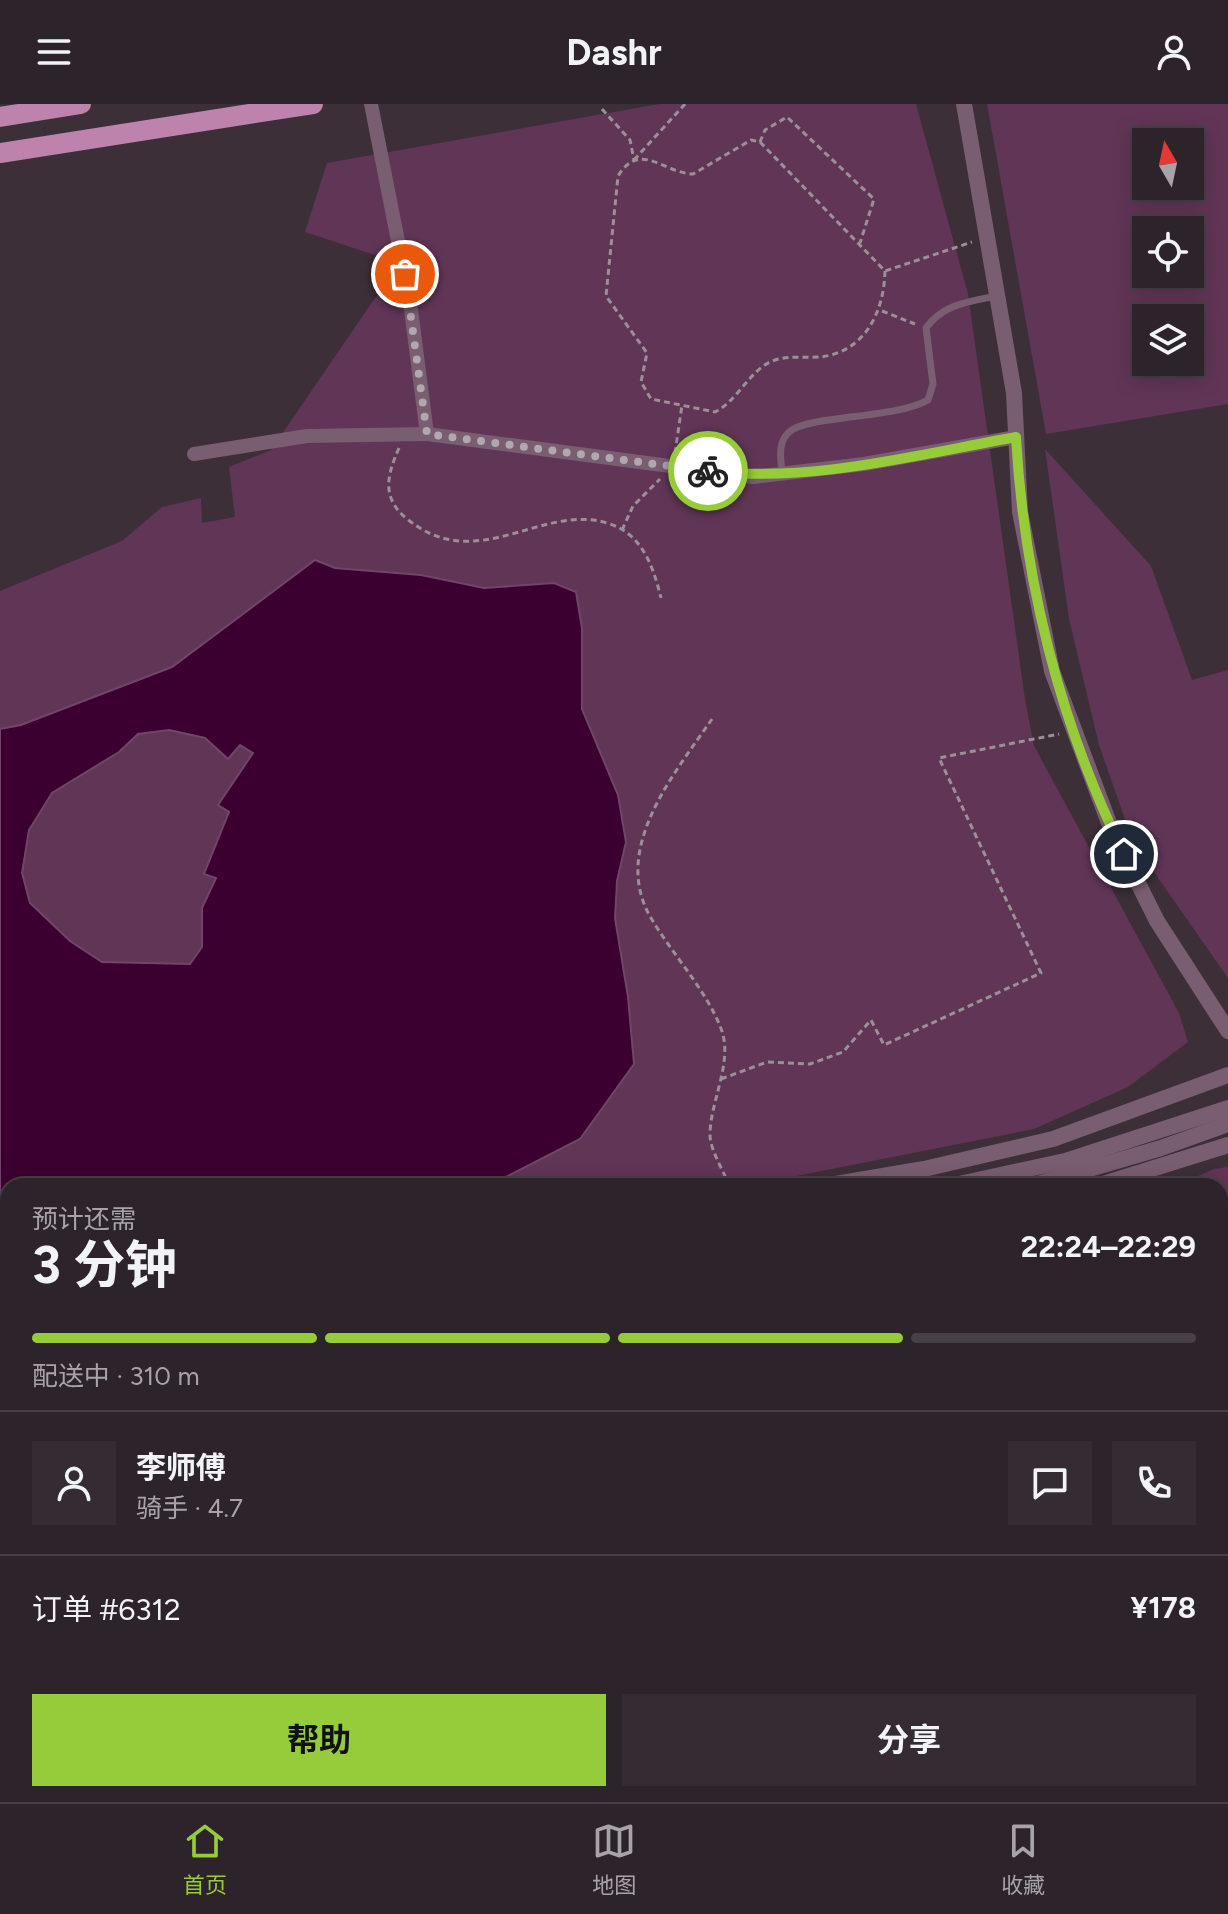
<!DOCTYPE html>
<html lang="zh">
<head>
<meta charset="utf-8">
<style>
  body { margin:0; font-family:Figtree,"Noto Sans SC",sans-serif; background:#352b32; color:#f1f3f6; height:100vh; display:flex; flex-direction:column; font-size:30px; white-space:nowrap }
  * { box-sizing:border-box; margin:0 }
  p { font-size:26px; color:#a7a4a8 }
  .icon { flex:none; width:44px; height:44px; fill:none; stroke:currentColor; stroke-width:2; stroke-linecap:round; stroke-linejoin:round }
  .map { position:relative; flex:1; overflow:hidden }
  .sheet { position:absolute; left:0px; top:1074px; width:1228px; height:624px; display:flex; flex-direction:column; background:#2d232a; border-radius:24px 24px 0 0; box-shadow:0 4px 20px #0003,0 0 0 2px #484047 }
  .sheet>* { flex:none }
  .needle { width:52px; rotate:351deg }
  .buttons { position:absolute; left:1132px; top:24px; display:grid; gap:16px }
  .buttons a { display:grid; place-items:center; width:72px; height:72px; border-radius:0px; background:#2d232a; box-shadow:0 4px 20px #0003,0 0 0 2px #484047; font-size:40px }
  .pin { position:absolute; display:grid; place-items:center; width:68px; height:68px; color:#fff; margin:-34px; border:4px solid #fff; border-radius:50%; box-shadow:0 2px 8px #0007 }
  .courier { position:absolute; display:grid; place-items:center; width:80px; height:80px; margin:-40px; border:6px solid #96cc39; border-radius:50%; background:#fff; color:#222; box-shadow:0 2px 10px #0007 }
  .headline em { font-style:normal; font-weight:700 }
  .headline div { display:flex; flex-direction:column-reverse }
  .headline { display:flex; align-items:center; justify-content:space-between; height:136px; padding:0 32px }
  h1 { font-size:52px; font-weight:700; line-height:60px }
  .bar { display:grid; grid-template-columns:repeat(4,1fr); gap:12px 8px; align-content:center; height:96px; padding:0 32px }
  .bar i { height:10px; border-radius:6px; background:#484047 }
  .bar .on { background:#96cc39 }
  .bar p { grid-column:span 4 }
  .line { display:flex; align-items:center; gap:20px; padding:0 32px; border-top:2px solid #484047 }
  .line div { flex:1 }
  .round { display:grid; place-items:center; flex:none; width:84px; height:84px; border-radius:0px; background:#352b32 }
  .button { display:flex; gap:16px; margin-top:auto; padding:16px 32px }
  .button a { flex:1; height:92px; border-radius:0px; background:#96cc39; color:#111; font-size:32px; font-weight:700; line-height:92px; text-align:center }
  .button a+a { background:#352b32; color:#f1f3f6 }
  header { display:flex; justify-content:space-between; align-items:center; height:104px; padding:0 32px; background:#2d232a; font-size:36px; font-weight:700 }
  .tab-bar { display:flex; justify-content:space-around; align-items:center; height:112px; border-top:2px solid #484047; background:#2d232a; font-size:22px; color:#a7a4a8 }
  .tab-bar a { display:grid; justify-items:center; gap:4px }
  .tab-bar .on { color:#96cc39 }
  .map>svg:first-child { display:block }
  .green { fill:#613556; fill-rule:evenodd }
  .water { fill:#3b0030; stroke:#714569; stroke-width:2; fill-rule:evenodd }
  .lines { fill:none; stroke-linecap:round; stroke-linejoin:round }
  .path { stroke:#9b9097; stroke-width:3; stroke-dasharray:6 4; stroke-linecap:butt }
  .service { stroke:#795d70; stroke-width:7 }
  .minor { stroke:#795d70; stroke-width:14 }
  .tertiary { stroke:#795d70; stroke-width:16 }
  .primary { stroke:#bd83ac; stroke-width:20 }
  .done { stroke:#b1a7ae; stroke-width:8; stroke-dasharray:0 14.4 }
  .route { stroke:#96cc39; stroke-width:10 }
</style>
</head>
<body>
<header><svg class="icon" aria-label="menu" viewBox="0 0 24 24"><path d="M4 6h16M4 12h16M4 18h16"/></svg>Dashr<svg class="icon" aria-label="person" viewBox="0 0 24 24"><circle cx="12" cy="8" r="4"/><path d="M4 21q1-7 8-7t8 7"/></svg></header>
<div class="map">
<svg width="1228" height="1698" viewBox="0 0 1228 1698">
  <rect width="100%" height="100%" fill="#3c2f38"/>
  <g class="green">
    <polygon points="659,0 916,0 968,190 1025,595 1034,642 1179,909 1188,938 1128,983 1034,1025 745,1082 8,1082 8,1207 0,1208 0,487 122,437 162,403 201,394 202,419 235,413 229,363 271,346 399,159 305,128 327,59"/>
    <path d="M987,0H1228V300L1046,330ZM1146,38H1190V82H1146ZM1146,126H1190V170H1146ZM1146,214H1190V258H1146Z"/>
    <polygon points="1045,345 1151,462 1192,576 1228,566 1228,874 1133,738 1099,641 1069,515"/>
    <polygon points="1228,1063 1228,1225 1220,1224 1220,1082 1175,1082 1214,1065"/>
    <polygon points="8,1285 8,1685 0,1674 0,1287"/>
    <polygon points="11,1690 200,1690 195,1698 17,1698"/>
  </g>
  <g class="water">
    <path d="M315,456L335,464L421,471L484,484L554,479L576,488L582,524V605L618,691L626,738L617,777L615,814L628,893L634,960L580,1035L488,1082H8V1127L0,1128V625L21,621L172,563ZM169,626L205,634L228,655L240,641L253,649L218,701L229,708L204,770L216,774L202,804V843L190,860L102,858L70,837L30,799L22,769L29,726L52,689L119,648L138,630Z"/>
    <polygon points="1220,1153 1228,1153 1228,1225 1220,1224"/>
    <polygon points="8,1344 8,1622 0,1613 0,1345"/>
    <polygon points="70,1690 200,1690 195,1698 78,1698"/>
  </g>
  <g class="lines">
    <g class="path">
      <polyline points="602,5 630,36 634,56"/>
      <polyline points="760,38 765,26 787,13 874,95 860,139"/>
      <polyline points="634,56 685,0"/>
      <path d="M885,167C884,208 865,248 820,253C803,254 785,251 770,258C748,269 737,297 715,308L651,295L641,278L647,249L606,192L618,72C640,36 663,69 693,70L751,36L760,38L885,167L972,138"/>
      <polyline points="882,207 915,220"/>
      <path d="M399,344C387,371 381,394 407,415C477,472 541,399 607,419C642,429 653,462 661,494"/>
      <polyline points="675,349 682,301"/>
      <polyline points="622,426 633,402 660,375"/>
      <path d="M712,615C675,669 610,745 651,814C671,848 705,885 720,922C735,956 710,996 710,1031C710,1046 724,1067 729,1082"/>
      <polyline points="721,975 767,958 810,960 843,948 871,916 884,941 1041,869 939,654 1059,630"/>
    </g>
    <path class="service" d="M782,369C781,355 777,339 789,328C808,311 895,315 928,296L933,280L926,224C943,200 968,198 996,192"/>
    <g class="minor">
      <polyline points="371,0 410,198 427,330"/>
      <polyline points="194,350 307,332 427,330 753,373 864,360 1016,333"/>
    </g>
    <g class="tertiary">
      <polyline points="964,0 1014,289 1020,408 1052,567 1112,727 1157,817 1228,927"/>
      <polyline points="824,1082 924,1065 1053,1035 1228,971"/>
      <polyline points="950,1082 1065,1057 1228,1004"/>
      <polyline points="1031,1082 1161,1044 1228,1020"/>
      <polyline points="1097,1082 1228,1041"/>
      <polyline points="0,1246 8,1245"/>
      <polyline points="1215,1698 1228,1696"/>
    </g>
    <g class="primary">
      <polyline points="0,13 81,0"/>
      <polyline points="0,49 313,0"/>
    </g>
  </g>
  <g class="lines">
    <polyline class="done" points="405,170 427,330 708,367"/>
    <path class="route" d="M708,367C810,379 916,351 1016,333C1024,477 1060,620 1124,750"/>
  </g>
</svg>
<div class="buttons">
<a><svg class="needle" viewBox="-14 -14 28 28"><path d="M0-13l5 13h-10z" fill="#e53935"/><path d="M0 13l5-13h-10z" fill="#a7a4a8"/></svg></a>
<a><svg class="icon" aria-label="locate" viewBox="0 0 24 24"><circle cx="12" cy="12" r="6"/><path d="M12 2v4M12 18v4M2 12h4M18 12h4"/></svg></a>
<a><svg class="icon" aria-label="layers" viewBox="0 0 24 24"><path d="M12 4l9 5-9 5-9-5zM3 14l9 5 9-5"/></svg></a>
</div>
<div class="pin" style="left:405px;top:170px;background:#ea580c"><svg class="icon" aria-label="bag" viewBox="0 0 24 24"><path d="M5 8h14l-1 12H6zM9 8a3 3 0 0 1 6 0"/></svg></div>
<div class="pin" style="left:1124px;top:750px;background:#1f2937"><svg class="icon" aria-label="home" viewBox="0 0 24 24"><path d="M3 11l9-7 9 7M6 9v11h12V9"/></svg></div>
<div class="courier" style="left:708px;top:367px"><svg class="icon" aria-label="bike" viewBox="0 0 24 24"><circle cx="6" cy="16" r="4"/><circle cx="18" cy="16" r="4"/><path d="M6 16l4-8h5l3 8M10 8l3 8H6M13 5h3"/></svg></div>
<section class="sheet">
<div class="headline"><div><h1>3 分钟</h1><p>预计还需</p></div><em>22:24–22:29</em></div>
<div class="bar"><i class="on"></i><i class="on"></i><i class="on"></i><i></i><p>配送中 · 310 m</p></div>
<div class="line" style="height:144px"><a class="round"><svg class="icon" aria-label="person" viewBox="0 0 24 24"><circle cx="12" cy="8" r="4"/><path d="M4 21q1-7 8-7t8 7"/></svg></a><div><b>李师傅</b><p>骑手 · 4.7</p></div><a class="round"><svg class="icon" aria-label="chat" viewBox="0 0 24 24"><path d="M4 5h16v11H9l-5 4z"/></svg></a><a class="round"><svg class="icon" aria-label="phone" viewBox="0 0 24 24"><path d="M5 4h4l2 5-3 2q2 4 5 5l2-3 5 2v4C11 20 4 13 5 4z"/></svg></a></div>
<div class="line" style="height:104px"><div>订单 #6312</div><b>¥178</b></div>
<div class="button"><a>帮助</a><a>分享</a></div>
</section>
</div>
<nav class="tab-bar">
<a class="on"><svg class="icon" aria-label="home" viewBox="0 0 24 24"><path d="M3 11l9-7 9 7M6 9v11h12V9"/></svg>首页</a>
<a><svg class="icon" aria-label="map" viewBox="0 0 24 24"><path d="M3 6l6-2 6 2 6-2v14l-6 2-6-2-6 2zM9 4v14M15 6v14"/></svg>地图</a>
<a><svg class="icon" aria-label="saved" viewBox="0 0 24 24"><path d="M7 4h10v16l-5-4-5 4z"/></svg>收藏</a>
</nav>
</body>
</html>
